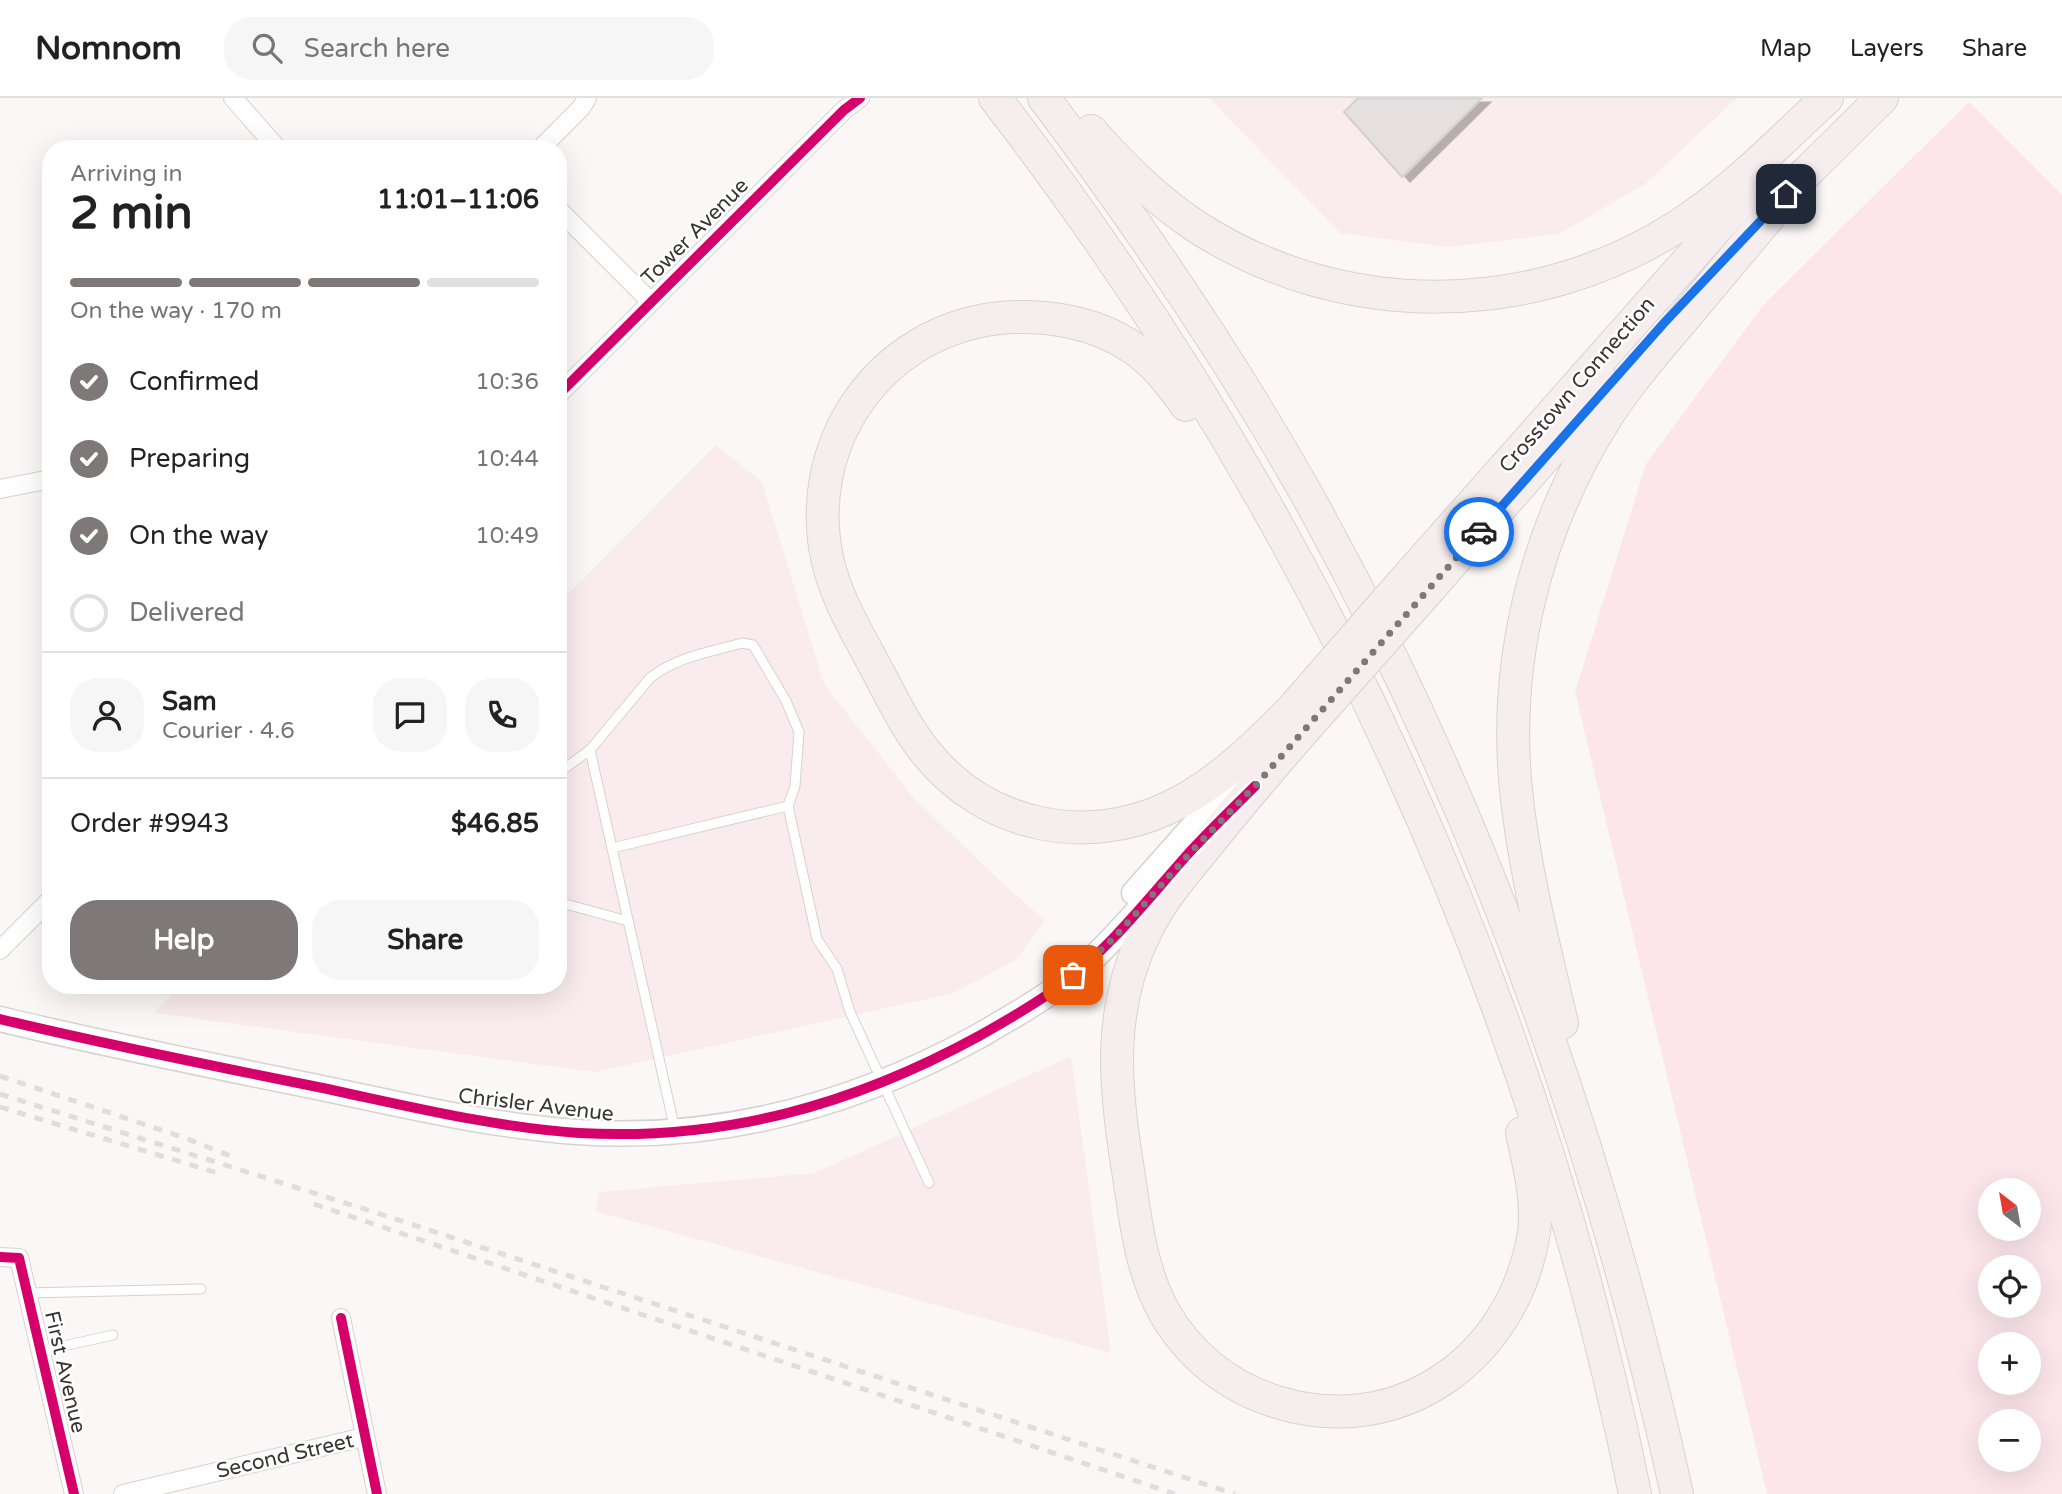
<!DOCTYPE html>
<html lang="en">
<head>
<meta charset="utf-8">
<style>
  body { margin:0; font-family:"Varela Round",sans-serif; background:#f6f6f6; color:#222; height:100vh; display:flex; flex-direction:column; font-size:26px; white-space:nowrap }
  * { box-sizing:border-box; margin:0 }
  p { font-size:23px; color:#767676 }
  .icon { flex:none; width:38px; height:38px; fill:none; stroke:currentColor; stroke-width:2; stroke-linecap:round; stroke-linejoin:round }
  .map { position:relative; flex:1; overflow:hidden }
  .sheet { position:absolute; left:42px; top:42px; width:525px; height:854px; display:flex; flex-direction:column; background:#fff; border-radius:28px; box-shadow:0 7px 28px #0002 }
  .sheet>* { flex:none }
  .needle { width:46px; rotate:329deg }
  .tools { position:absolute; left:1978px; top:1080px; display:grid; gap:14px }
  .tools a { display:grid; place-items:center; width:63px; height:63px; border-radius:50%; background:#fff; box-shadow:0 7px 28px #0002; font-size:35px }
  .pin { position:absolute; display:grid; place-items:center; width:60px; height:60px; color:#fff; margin:-30px; border-radius:14px; box-shadow:0 4px 10px #0006 }
  .courier { position:absolute; display:grid; place-items:center; width:70px; height:70px; margin:-35px; border:5px solid #1a73e8; border-radius:50%; background:#fff; color:#222; box-shadow:0 2px 9px #0007 }
  .headline em { font-style:normal; font-weight:800 }
  .headline div { display:flex; flex-direction:column-reverse }
  .headline { display:flex; align-items:center; justify-content:space-between; height:119px; padding:0 28px }
  h1 { font-size:46px; font-weight:800; line-height:52px }
  .bar { display:grid; grid-template-columns:repeat(4,1fr); gap:10px 7px; align-content:center; height:84px; padding:0 28px }
  .bar i { height:9px; border-radius:5px; background:#e0e0e0 }
  .bar .current { background:#7e7878 }
  .bar p { grid-column:span 4 }
  .line { display:flex; align-items:center; gap:18px; padding:0 28px; border-top:2px solid #e0e0e0 }
  .line div { flex:1 }
  .round { display:grid; place-items:center; flex:none; width:74px; height:74px; border-radius:28px; background:#f6f6f6 }
  ol { padding:0 28px; list-style:none }
  li { display:flex; align-items:center; gap:21px; height:77px }
  li p { margin-inline-start:auto }
  li .icon { padding:7px; border-radius:50%; background:#7e7878; color:#fff; stroke-width:4 }
  li:last-child { color:#767676 }
  li i { width:38px; height:38px; border:4px solid #e0e0e0; border-radius:50% }
  .action { display:flex; gap:14px; margin-top:auto; padding:14px 28px }
  .action a { flex:1; height:80px; border-radius:28px; background:#7e7878; color:#fff; font-size:28px; font-weight:800; line-height:80px; text-align:center }
  .action a+a { background:#f6f6f6; color:#222 }
  header { display:flex; align-items:center; gap:42px; box-sizing:border-box; height:98px; padding:0 35px; background:#fff; border-bottom:2px solid #e0e0e0 }
  header strong { font-size:33px }
  nav { display:flex; gap:38px; margin-inline-start:auto; font-size:24px }
  .search { width:490px; height:63px; background:#f6f6f6; display:flex; align-items:center; gap:18px; box-sizing:border-box; padding:0 24px; border-radius:28px; color:#767676; font-size:26px }
  .map>svg:first-child { display:block }
  .built { fill:#f9ebee }
  .green { fill:#fce6eb; fill-rule:evenodd }
  .building { fill:#e5dfe0; stroke:#d4cfd0; stroke-width:2; filter:url(#shadow) }
  .lines { fill:none; stroke-linecap:round; stroke-linejoin:round }
  .lane-casing { stroke:#d7d2d2; stroke-width:11 }
  .street-casing { stroke:#d7d2d2; stroke-width:20 }
  .secondary-casing { stroke:#d7d2d2; stroke-width:27 }
  .highway-casing { stroke:#d6d3d3; stroke-width:34 }
  .lane { stroke:#fefefe; stroke-width:9 }
  .street { stroke:#fefefe; stroke-width:18 }
  .secondary { stroke:#fefefe; stroke-width:24 }
  .highway { stroke:#f6edef; stroke-width:32 }
  .rail { stroke:#dfdede; stroke-width:5; stroke-dasharray:9 9; stroke-linecap:butt }
  .highway-bridge-casing { stroke:#d6d3d3; stroke-width:34; stroke-linecap:butt }
  .highway-bridge { stroke:#f6edef; stroke-width:32 }
  .cycleway-casing { stroke:#fff; stroke-width:15 }
  .cycleway { stroke:#d6006c; stroke-width:10 }
  .done { stroke:#7e7878; stroke-width:7; stroke-dasharray:0 12.6 }
  .route { stroke:#1a73e8; stroke-width:9 }
  .labels { text-anchor:middle; dominant-baseline:central; stroke-width:5; stroke-linejoin:round; paint-order:stroke }
  .street-label { font-size:21px; fill:#3a3334; stroke:#fff }
</style>
</head>
<body>
<header>
<strong>Nomnom</strong>
<div class="search"><svg class="icon" aria-label="search" viewBox="0 0 24 24"><circle cx="10" cy="10" r="6"/><path d="M15 15l6 6"/></svg>Search here</div>
<nav><a>Map</a><a>Layers</a><a>Share</a></nav>
</header>
<div class="map">
<svg width="2062" height="1396" viewBox="0 0 2062 1396">
  <defs>
    <filter id="shadow"><feDropShadow dx="8" dy="4.5" stdDeviation="0" flood-color="#0004"/></filter>
  </defs>
  <rect width="100%" height="100%" fill="#fbf7f7"/>
  <g class="built">
    <polygon points="1209,0 1737,0 1645,86 1559,136 1448,149 1340,135"/>
    <polygon points="716,347 762,384 824,586 913,699 997,780 1045,823 1016,862 954,895 595,974 154,915 181,887 558,887 558,506"/>
    <polygon points="1071,958 1111,1255 595,1113 599,1094 815,1075"/>
  </g>
  <path class="green" d="M1969,4L2062,97V1396H1767L1575,594L1646,366L1764,206ZM1990,1092H2028V1130H1990ZM1990,1169H2028V1208H1990ZM1990,1246H2028V1284H1990ZM1990,1323H2028V1362H1990Z"/>
  <polygon class="building" points="1358,0 1482,0 1402,79 1344,14"/>
  <g class="lines">
    <defs>
      <g id="lane">
        <polyline points="558,675 590,652"/>
        <polyline points="612,750 788,708"/>
        <polyline points="558,804 628,823"/>
        <path d="M675,1032L590,652L650,580C676,559 710,554 742,545L753,547L786,603L799,634L795,688L788,708L817,841L837,871L850,914L929,1085"/>
        <polyline points="27,1195 201,1191"/>
        <polyline points="41,1253 113,1237"/>
      </g>
      <g id="street">
        <polyline points="233,0 278,51"/>
        <polyline points="540,51 581,10 587,0"/>
        <polyline points="558,111 651,204"/>
        <polyline points="558,297 844,12 860,0"/>
        <polyline points="0,391 51,381"/>
        <polyline points="0,852 51,801"/>
        <polyline points="0,1159 19,1160 74,1396"/>
        <polyline points="341,1220 377,1396"/>
        <polyline points="123,1396 364,1339"/>
      </g>
      <g id="secondary">
        <polyline points="1134,795 1247,668"/>
        <path d="M0,921C103,946 208,967 312,988C400,1006 488,1028 577,1034C720,1044 854,1007 979,938C1017,916 1056,894 1088,865C1114,841 1137,814 1161,787"/>
      </g>
      <g id="highway">
        <path d="M995,0C1313,411 1532,886 1635,1396"/>
        <path d="M1044,0C1143,132 1237,270 1317,415C1485,722 1602,1055 1677,1396"/>
        <path d="M1091,33C1123,69 1156,102 1197,129C1343,223 1533,221 1678,128C1733,93 1779,44 1827,0"/>
        <polyline points="1791,90 1882,0"/>
        <path d="M1186,307C1171,286 1155,265 1133,250C1096,224 1045,216 1000,220C879,233 801,347 828,464C837,503 860,539 878,574C893,602 907,632 928,657C986,728 1085,749 1168,710C1217,687 1257,647 1295,608"/>
        <polyline points="1412,474 1747,96"/>
        <polyline points="1424,497 1608,287"/>
        <path d="M1305,631C1270,671 1237,710 1204,751C1183,777 1160,803 1146,833C1108,909 1114,985 1127,1066C1135,1116 1139,1167 1163,1212C1188,1257 1228,1289 1277,1304C1401,1343 1515,1258 1534,1134C1538,1102 1529,1067 1522,1035"/>
        <path d="M1562,925C1544,848 1524,771 1516,692C1503,563 1536,432 1604,323C1627,286 1657,252 1685,219C1725,171 1765,124 1804,77"/>
      </g>
    </defs>
    <use href="#lane" class="lane-casing"/>
    <use href="#street" class="street-casing"/>
    <use href="#secondary" class="secondary-casing"/>
    <use href="#highway" class="highway-casing"/>
    <use href="#lane" class="lane"/>
    <use href="#street" class="street"/>
    <use href="#secondary" class="secondary"/>
    <use href="#highway" class="highway"/>
    <g class="rail">
      <polyline points="0,978 185,1040 238,1061"/>
      <polyline points="0,996 374,1114 1235,1396"/>
      <polyline points="0,1009 221,1076"/>
      <polyline points="314,1106 1175,1396"/>
    </g>
    <defs>
      <g id="highway-bridge">
        <polyline points="1295,608 1412,474"/>
        <polyline points="1305,631 1424,497"/>
      </g>
    </defs>
    <use href="#highway-bridge" class="highway-bridge-casing"/>
    <use href="#highway-bridge" class="highway-bridge"/>
    <defs>
      <g id="cycleway">
        <polyline points="558,297 844,12 860,0"/>
        <path d="M0,921C104,946 208,967 313,988C400,1006 490,1029 579,1035C724,1043 853,1007 979,938C1007,922 1036,906 1061,887C1110,850 1147,802 1187,757C1209,733 1232,711 1255,688"/>
        <polyline points="0,1159 19,1160 74,1396"/>
        <polyline points="341,1220 377,1396"/>
      </g>
    </defs>
    <use href="#cycleway" class="cycleway-casing"/>
    <use href="#cycleway" class="cycleway"/>
  </g>
  <g class="lines">
    <polyline class="done" points="1073,877 1113,841 1190,755 1255,688 1479,434"/>
    <polyline class="route" points="1479,434 1664,225 1786,96"/>
  </g>
  <g class="labels">
    <g class="street-label">
      <text transform="translate(695 134) rotate(-45)">Tower Avenue</text>
      <text transform="translate(1577 287) rotate(-49)">Crosstown Connection</text>
      <text transform="translate(536 1007) rotate(7)">Chrisler Avenue</text>
      <text transform="translate(65 1274) rotate(77)">First Avenue</text>
      <text transform="translate(285 1358) rotate(-13)">Second Street</text>
    </g>
  </g>
</svg>
<div class="tools">
<a><svg class="needle" viewBox="-14 -14 28 28"><path d="M0-13l5 13h-10z" fill="#e53935"/><path d="M0 13l5-13h-10z" fill="#767676"/></svg></a>
<a><svg class="icon" aria-label="locate" viewBox="0 0 24 24"><circle cx="12" cy="12" r="6"/><path d="M12 2v4M12 18v4M2 12h4M18 12h4"/></svg></a>
<a>+</a>
<a>−</a>
</div>
<div class="pin" style="left:1073px;top:877px;background:#ea580c"><svg class="icon" aria-label="bag" viewBox="0 0 24 24"><path d="M5 8h14l-1 12H6zM9 8a3 3 0 0 1 6 0"/></svg></div>
<div class="pin" style="left:1786px;top:96px;background:#1f2937"><svg class="icon" aria-label="home" viewBox="0 0 24 24"><path d="M3 11l9-7 9 7M6 9v11h12V9"/></svg></div>
<div class="courier" style="left:1479px;top:434px"><svg class="icon" aria-label="car" viewBox="0 0 24 24"><path d="M5 17H2v-5l4-1 3-4h7l3 4 3 1v5h-3M9 17h6M6 11h13"/><circle cx="7" cy="17" r="2"/><circle cx="17" cy="17" r="2"/></svg></div>
<section class="sheet">
<div class="headline"><div><h1>2 min</h1><p>Arriving in</p></div><em>11:01–11:06</em></div>
<div class="bar"><i class="current"></i><i class="current"></i><i class="current"></i><i></i><p>On the way · 170 m</p></div>
<ol>
<li><svg class="icon" aria-label="check" viewBox="0 0 24 24"><path d="M5 12l5 5 9-10"/></svg>Confirmed<p>10:36</p></li>
<li><svg class="icon" aria-label="check" viewBox="0 0 24 24"><path d="M5 12l5 5 9-10"/></svg>Preparing<p>10:44</p></li>
<li><svg class="icon" aria-label="check" viewBox="0 0 24 24"><path d="M5 12l5 5 9-10"/></svg>On the way<p>10:49</p></li>
<li><i></i>Delivered</li>
</ol>
<div class="line" style="height:126px"><a class="round"><svg class="icon" aria-label="person" viewBox="0 0 24 24"><circle cx="12" cy="8" r="4"/><path d="M4 21q1-7 8-7t8 7"/></svg></a><div><b>Sam</b><p>Courier · 4.6</p></div><a class="round"><svg class="icon" aria-label="chat" viewBox="0 0 24 24"><path d="M4 5h16v11H9l-5 4z"/></svg></a><a class="round"><svg class="icon" aria-label="phone" viewBox="0 0 24 24"><path d="M5 4h4l2 5-3 2q2 4 5 5l2-3 5 2v4C11 20 4 13 5 4z"/></svg></a></div>
<div class="line" style="height:91px"><div>Order #9943</div><b>$46.85</b></div>
<div class="action"><a>Help</a><a>Share</a></div>
</section>
</div>
</body>
</html>
